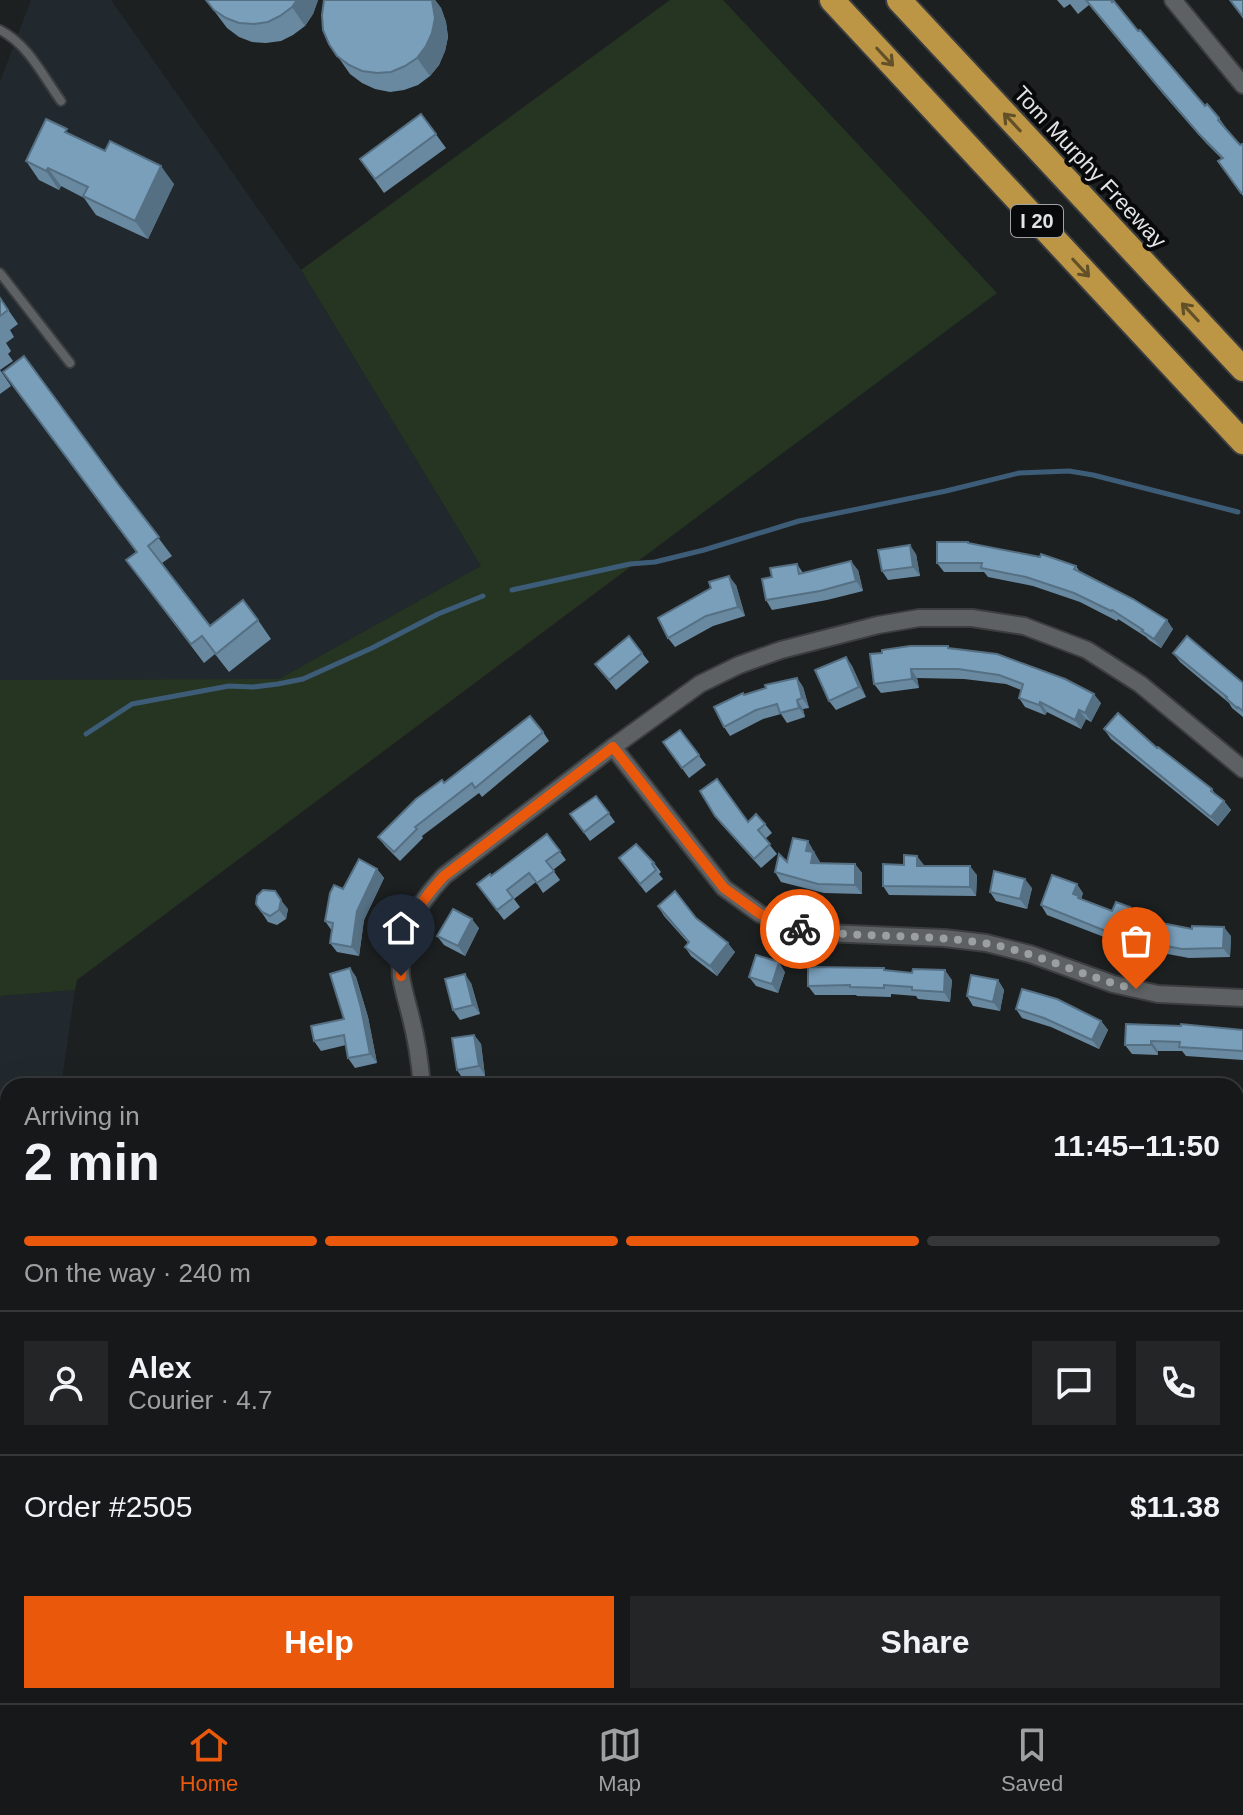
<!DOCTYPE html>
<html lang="en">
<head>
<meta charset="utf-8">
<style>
  body { margin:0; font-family:Helvetica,sans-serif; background:#232526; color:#f1f3f6; height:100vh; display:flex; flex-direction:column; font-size:30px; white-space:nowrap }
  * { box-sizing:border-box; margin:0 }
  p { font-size:26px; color:#9ea0a2 }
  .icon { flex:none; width:44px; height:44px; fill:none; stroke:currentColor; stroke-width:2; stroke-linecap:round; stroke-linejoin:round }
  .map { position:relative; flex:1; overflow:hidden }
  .panel { position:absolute; left:0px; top:1078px; width:1244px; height:626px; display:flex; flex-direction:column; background:#161819; border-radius:24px 24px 0 0; box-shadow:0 8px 32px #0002,0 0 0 2px #353738 }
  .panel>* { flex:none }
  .pin { position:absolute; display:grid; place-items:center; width:68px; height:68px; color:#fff; margin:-82px -34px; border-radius:50% 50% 50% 0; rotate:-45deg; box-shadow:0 0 8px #0007 }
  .pin .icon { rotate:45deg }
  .courier { position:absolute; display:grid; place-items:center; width:80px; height:80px; margin:-40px; border:6px solid #ea580c; border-radius:50%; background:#fff; color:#222; box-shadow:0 2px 10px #0007 }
  .head em { font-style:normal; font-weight:800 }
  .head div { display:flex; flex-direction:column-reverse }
  .head { display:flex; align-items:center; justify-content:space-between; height:136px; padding:0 24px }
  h1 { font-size:52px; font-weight:800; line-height:60px }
  .bar { display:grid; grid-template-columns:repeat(4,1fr); gap:12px 8px; align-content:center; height:96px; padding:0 24px }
  .bar i { height:10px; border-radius:6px; background:#353738 }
  .bar .on { background:#ea580c }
  .bar p { grid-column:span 4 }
  .line { display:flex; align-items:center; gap:20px; padding:0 24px; border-top:2px solid #353738 }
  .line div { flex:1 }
  .round { display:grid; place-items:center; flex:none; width:84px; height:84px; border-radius:0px; background:#232526 }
  .action { display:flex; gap:16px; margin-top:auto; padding:16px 24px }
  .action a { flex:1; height:92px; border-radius:0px; background:#ea580c; color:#fff; font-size:32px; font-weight:800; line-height:92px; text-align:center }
  .action a+a { background:#232526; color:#f1f3f6 }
  .menu { display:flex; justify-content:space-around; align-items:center; height:112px; border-top:2px solid #353738; background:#161819; font-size:22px; color:#9ea0a2 }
  .menu a { display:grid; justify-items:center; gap:4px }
  .menu .on { color:#ea580c }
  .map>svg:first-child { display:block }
  .built { fill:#21292e }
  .green { fill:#263522 }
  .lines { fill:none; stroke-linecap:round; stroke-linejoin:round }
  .stream { stroke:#3d5c77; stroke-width:5 }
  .service-casing { stroke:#3b3d3f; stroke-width:12 }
  .minor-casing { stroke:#3b3d3f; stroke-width:20 }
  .tertiary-casing { stroke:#3b3d3f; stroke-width:24 }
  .motorway-casing { stroke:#3b3d3f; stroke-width:28 }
  .service { stroke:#5e6163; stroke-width:8 }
  .minor { stroke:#5e6163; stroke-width:16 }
  .tertiary { stroke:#5e6163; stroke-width:20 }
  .motorway { stroke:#bd9645; stroke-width:24 }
  .wall { fill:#6989a1 }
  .shaded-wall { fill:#556f83 }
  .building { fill:#7a9fbb; stroke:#556f83; stroke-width:2 }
  .oneway { stroke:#625028 }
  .done { stroke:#9c9fa0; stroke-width:8; stroke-dasharray:0 14.4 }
  .route { stroke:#ea580c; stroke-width:10 }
  .labels { text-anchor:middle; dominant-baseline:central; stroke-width:8; stroke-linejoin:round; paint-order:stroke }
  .shield { fill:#08090a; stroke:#a0a2a3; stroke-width:2 }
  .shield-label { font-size:20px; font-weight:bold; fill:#e1e3e5 }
  .street-label { font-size:22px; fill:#e1e3e5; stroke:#08090a }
</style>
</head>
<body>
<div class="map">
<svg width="1243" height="1703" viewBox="0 0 1243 1703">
  <rect width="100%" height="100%" fill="#1d2021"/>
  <g class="built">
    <polygon points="31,0 111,0 301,270 481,566 279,679 0,680 0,82"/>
    <polygon points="75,990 61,1086 8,1086 8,1696 80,1696 79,1703 0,1703 0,996"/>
  </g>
  <polygon class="green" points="670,0 723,0 997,293 77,980 75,990 0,996 0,680 279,679 481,566 301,270"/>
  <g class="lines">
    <g class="stream">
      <polyline points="512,590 630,564 655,562 704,550 799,521 946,491 1019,473 1069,471 1093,475 1238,512"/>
      <polyline points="86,734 132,704 229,686 253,687 278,684 303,679 372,648 438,614 483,596"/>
    </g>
    <defs>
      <g id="service">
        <path d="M0,30C28,44 43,76 61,101"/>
        <polyline points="0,273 70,363"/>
        <polyline points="0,1170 4,1170 8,1189"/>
        <polyline points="0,1592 8,1589"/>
      </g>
      <g id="minor">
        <polyline points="1173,0 1243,85"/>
        <polyline points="613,747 724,888 760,914 799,929 826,933 944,938 986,943 1030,954 1113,984 1158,994 1243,998"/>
        <path d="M422,1086C420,1063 417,1041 411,1018C408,1005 403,990 401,976C398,935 418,904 444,876L613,747L700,684L739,665L781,650L878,625L919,618H972L1024,626L1087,650L1140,684L1243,769"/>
        <polyline points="1236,1607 1243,1612"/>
        <polyline points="233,1696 238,1703"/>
        <polyline points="755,1696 758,1703"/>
        <polyline points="975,1703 984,1696"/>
      </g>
      <g id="tertiary">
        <polyline points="0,1210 8,1209"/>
        <polyline points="1236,1275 1243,1276"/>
      </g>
      <g id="motorway">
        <polyline points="832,0 1243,442"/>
        <polyline points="899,0 1243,369"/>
      </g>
    </defs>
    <use href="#service" class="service-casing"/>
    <use href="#minor" class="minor-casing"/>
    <use href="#tertiary" class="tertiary-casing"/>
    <use href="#motorway" class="motorway-casing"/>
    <use href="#service" class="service"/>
    <use href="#minor" class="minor"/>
    <use href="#tertiary" class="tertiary"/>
    <use href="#motorway" class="motorway"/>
  </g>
  <g class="wall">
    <polygon points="206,0 318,0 313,14 305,26 293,35 281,41 266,43 252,42 239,37 227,28"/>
    <polygon points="324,0 435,0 441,8 446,22 448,37 445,51 439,65 430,76 418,85 404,90 390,92 375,89 362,83 350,74 329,44"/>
    <polygon points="1057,0 1111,0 1205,106 1219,118 1226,128 1225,129 1240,145 1243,146 1243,196 1218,161 1222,159 1206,143 1163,94 1089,5 1078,14 1070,4 1064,8"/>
    <polygon points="421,114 446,148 384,193 360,159"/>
    <polygon points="71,135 174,184 148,239 96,215 84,198 61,186 59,190 39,180 26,161"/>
    <polygon points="0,298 18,324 10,330 14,337 6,343 11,351 8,354 13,361 0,370"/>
    <polygon points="0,370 11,386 0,394"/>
    <polygon points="3,372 118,484 172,556 162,563 210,626 258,620 271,639 229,672 215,654 204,663 126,560 136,552"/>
    <polygon points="969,544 1076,566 1080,572 1173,629 1161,648 1149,640 1146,637 1118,619 1117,621 1080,602 1033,586 988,577 984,572 944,572 937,563"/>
    <polygon points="916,554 920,576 888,580 882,571"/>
    <polygon points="797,564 803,573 858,570 863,591 827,600 772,610 766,600 772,577"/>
    <polygon points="736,585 745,616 713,626 675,647 668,638"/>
    <polygon points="950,648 1101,703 1091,722 1086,719 1081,729 1047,712 1045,715 1025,707 1019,698 1021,690 1006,684 964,679 917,678 919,688 881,693 874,684"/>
    <polygon points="642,653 649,662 616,690 595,664"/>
    <polygon points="1173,653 1243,683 1243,717 1232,708 1229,703 1180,662"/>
    <polygon points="846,657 852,666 866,697 836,710 829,701"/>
    <polygon points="797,678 803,687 809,708 803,709 805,717 787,723 781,714 763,719 730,736 724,727 744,695"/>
    <polygon points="1104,729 1212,789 1216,795 1224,801 1231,810 1218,826 1111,739"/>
    <polygon points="680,730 706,765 689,778 663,742"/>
    <polygon points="543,732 549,741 482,797 479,793 422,836 423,838 400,861 385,846 378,837 444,783"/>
    <polygon points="596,796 615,822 590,841 570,814"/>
    <polygon points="715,816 765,824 772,833 765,839 777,854 761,868 722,825"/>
    <polygon points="547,834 566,860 553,870 560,880 543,893 536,882 514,899 520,907 504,920 484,894 491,876"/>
    <polygon points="815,851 814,853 820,862 820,863 855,864 862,873 862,894 824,893 781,882 775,872 787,862"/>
    <polygon points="619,858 654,863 661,872 659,874 663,879 646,893"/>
    <polygon points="924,866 977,875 976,896 889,895 883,886"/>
    <polygon points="377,869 384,878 364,920 359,956 337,952 330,943 332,931 325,921 343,889"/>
    <polygon points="1032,888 1027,909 996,901 990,892"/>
    <polygon points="1083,893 1081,899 1112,911 1130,907 1136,917 1136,918 1231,936 1230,957 1189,958 1130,947 1047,915 1041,905"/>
    <polygon points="256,904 288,909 286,919 277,925 268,922"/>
    <polygon points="658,906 696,918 735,952 717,976 691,956 685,947 688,943 664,916"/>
    <polygon points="479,928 465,956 444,945 437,936"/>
    <polygon points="350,968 356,977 368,1017 377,1063 355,1068 348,1058 346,1045 321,1051 314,1041 344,1019"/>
    <polygon points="886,970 952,980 950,1002 918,999 916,996 891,994 891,997 857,996 856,995 815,995 808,986"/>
    <polygon points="785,972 778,993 756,986 749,977"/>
    <polygon points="998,980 1004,990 1000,1011 973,1006 967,996"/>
    <polygon points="471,983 480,1014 460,1020 453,1010"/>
    <polygon points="1016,1009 1101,1021 1108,1030 1099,1049 1051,1027 1022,1018"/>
    <polygon points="1243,1030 1243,1060 1186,1056 1182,1051 1158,1051 1158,1055 1132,1054 1125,1045"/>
    <polygon points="474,1035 481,1044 485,1076 463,1079 457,1070"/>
    <polygon points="1236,1202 1243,1202 1243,1232 1236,1231"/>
    <polygon points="0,1253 8,1265 8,1555 0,1555"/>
    <polygon points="1236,1490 1243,1493 1243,1571 1236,1567"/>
    <polygon points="298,1696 312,1696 303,1703"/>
    <polygon points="1039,1696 1106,1696 1097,1703 1035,1703"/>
  </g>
  <g class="shaded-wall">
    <polygon points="297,0 318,0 313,14 305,26 292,7"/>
    <polygon points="432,0 435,0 441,8 446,22 448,37 445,51 439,65 430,76 417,58"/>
    <polygon points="161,166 174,184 148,239 135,221"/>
    <polygon points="48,168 61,186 59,190 46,171"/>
    <polygon points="910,545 916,554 920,576 913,567"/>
    <polygon points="851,561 858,570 863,591 856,581"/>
    <polygon points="729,576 736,585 745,616 738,607"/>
    <polygon points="1167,620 1173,629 1161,648 1154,639"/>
    <polygon points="846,657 852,666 866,697 859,687"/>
    <polygon points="911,669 917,678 919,688 912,679"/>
    <polygon points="797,678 803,687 809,708 802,698"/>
    <polygon points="1094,694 1101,703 1091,722 1085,713"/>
    <polygon points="797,700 803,709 805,717 799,708"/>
    <polygon points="1040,702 1047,712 1045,715 1039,705"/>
    <polygon points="1079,710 1086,719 1081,729 1075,720"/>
    <polygon points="1224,801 1231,810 1218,826 1211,817"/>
    <polygon points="808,841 820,862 817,873 811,863 806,851"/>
    <polygon points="917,856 924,865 917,866"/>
    <polygon points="855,864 862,873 862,894 855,885"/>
    <polygon points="970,866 977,875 976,896 970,887"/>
    <polygon points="377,869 384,878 364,920 359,956 352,947 357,911"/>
    <polygon points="1025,879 1032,888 1027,909 1020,899"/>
    <polygon points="1077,884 1083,893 1081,899 1073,894"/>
    <polygon points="281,900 288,909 286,919 279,910"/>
    <polygon points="1130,907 1136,917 1133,926 1126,916"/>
    <polygon points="472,919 479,928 465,956 458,946"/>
    <polygon points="1224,927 1231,936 1230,957 1223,948"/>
    <polygon points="728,943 735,952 717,976 710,966"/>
    <polygon points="779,962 785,972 778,993 772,984"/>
    <polygon points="350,968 356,977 368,1017 377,1063 370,1054"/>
    <polygon points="945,970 952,980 950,1002 944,992"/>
    <polygon points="465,974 471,983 480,1014 473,1005"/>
    <polygon points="998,980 1004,990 1000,1011 993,1002"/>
    <polygon points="1101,1021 1108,1030 1099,1049 1092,1040"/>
    <polygon points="474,1035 481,1044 485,1076 479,1066"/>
    <polygon points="1151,1041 1158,1051 1158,1055 1151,1045"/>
    <polygon points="0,1253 8,1265 8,1308 0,1297"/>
    <polygon points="395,1696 401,1696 404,1703 398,1703"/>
  </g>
  <g class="building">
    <polygon points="206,0 297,0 292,7 280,16 268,22 254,24 239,23 226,18 214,10"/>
    <polygon points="324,0 432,0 435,18 432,33 426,46 417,58 405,66 391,72 377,73 362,71 349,65 337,56 329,44 323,30 322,15"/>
    <polygon points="1086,0 1111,0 1112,2 1113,0 1138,31 1140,30 1205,106 1207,104 1219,118 1218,120 1240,145 1242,144 1243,146 1243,192 1241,193 1218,161 1223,158 1199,134 1156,84"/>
    <polygon points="1230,0 1243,0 1243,17"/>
    <polygon points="421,114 436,134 375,179 360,159"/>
    <polygon points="46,119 67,129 65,132 105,151 110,141 161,166 135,221 83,196 88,187 48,168 46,171 26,161"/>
    <polygon points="0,298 8,310 0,316"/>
    <polygon points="24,356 118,484 159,537 148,546 210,626 243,600 258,620 216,654 202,636 191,644 126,560 137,552 3,372"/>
    <polygon points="937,542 968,542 968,543 1040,557 1041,554 1076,566 1074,569 1133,599 1167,620 1154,639 1142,631 1143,630 1112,610 1111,611 1074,593 1026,577 981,568 982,563 937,563"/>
    <polygon points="910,545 913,567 882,571 878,550"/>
    <polygon points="851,561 856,581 820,591 766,600 762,579 772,577 770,568 797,564 799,574"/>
    <polygon points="729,576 738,607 706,616 668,638 658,618 711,588 709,582"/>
    <polygon points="629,636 642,653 609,680 595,664"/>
    <polygon points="1187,636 1243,683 1243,711 1238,707 1237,708 1226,698 1227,697 1173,653"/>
    <polygon points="910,646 948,646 948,648 997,654 1065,679 1094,694 1085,713 1079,710 1075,720 1040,702 1039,705 1019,698 1023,684 999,675 958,669 911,669 912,679 874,684 870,654 882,653 882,650"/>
    <polygon points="846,657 859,687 829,701 815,670"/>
    <polygon points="797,678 802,698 797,700 799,708 780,713 777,704 756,710 724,727 714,707 743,693 744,695 766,688 765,685"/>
    <polygon points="1118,713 1157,748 1158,747 1212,789 1211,791 1224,801 1211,817 1104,729"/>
    <polygon points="530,716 543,732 475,788 472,783 415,827 417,829 394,852 378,837 416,799 442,780 444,783"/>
    <polygon points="680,730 699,755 682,768 663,742"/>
    <polygon points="717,779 748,822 756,814 765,824 758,830 770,844 754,859 715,816 700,791"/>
    <polygon points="596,796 609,813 584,832 570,814"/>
    <polygon points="547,834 560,851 546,861 554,871 537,883 529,873 507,890 513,898 497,910 477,884 490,874 491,876"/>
    <polygon points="793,838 808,841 806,851 813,852 811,863 855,864 855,885 818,884 775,872 779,854 787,862"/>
    <polygon points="636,844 654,863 652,864 656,870 640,884 619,858"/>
    <polygon points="904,855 917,856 917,866 970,866 970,887 883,886 883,864 904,865"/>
    <polygon points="359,859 377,869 357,911 352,947 330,943 333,923 325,921 330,893 334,885 343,889"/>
    <polygon points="994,871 1025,879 1020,899 990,892"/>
    <polygon points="1052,875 1077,884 1073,894 1079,896 1078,898 1112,911 1116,902 1130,907 1126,916 1192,929 1192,926 1224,927 1223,948 1182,949 1123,938 1041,905"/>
    <polygon points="263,890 275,891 281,900 279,910 270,916 262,912 256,904 257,896"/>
    <polygon points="675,891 696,918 728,943 710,966 685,947 689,942 658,906"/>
    <polygon points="453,909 472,919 458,946 437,936"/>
    <polygon points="756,955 779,962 772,984 749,977"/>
    <polygon points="808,967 884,968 884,970 912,973 913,969 945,970 944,992 912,990 912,987 884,985 884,988 850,987 850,985 808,986"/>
    <polygon points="350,968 361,1008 370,1054 348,1058 344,1035 314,1041 311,1026 344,1019 330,974"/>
    <polygon points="465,974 473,1005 453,1010 445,979"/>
    <polygon points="971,975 998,980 993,1002 967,996"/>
    <polygon points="1022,989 1057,999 1101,1021 1092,1040 1044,1018 1016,1009"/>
    <polygon points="1126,1024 1181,1026 1181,1024 1243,1030 1243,1051 1179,1047 1180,1042 1151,1041 1151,1045 1125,1045"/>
    <polygon points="474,1035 479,1066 457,1070 452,1038"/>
    <rect x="1236" y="1202" width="7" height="20"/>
    <rect x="0" y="1295" width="8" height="246"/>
    <polygon points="1243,1442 1243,1459 1240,1458"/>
    <polygon points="1236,1490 1243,1493 1243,1565 1236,1561"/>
    <polygon points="1236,1694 1243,1697 1243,1696 1243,1703 1219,1702 1221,1696 1236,1696"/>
    <polygon points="143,1696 174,1696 180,1703 148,1703"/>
    <polygon points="368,1696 395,1696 398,1703 371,1703"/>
    <polygon points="1039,1696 1087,1696 1078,1703 1035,1703 1033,1701"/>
  </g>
  <defs><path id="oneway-shaft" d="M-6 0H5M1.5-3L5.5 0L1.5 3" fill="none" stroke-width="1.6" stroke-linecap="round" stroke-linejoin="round" transform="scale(2)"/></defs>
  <g class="oneway">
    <use href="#oneway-shaft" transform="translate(885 57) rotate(47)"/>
    <use href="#oneway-shaft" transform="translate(1012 122) rotate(-133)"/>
    <use href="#oneway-shaft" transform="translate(1081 268) rotate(47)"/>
    <use href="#oneway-shaft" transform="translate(1190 312) rotate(-133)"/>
  </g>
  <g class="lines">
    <path class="done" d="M800,929C860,939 922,933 983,943C1036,951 1084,978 1136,989"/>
    <path class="route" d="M401,976C404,930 412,910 444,876L613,747L724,888L760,914L800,929"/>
  </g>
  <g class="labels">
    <rect class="shield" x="1011" y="205" width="52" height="32" rx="6"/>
    <g class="shield-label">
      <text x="1037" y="221">I 20</text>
    </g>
    <g class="street-label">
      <text transform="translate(1090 167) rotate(47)">Tom Murphy Freeway</text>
    </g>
  </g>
</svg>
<div class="pin" style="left:1136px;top:989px;background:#ea580c"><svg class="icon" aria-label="bag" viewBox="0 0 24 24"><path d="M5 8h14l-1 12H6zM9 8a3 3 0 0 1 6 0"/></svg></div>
<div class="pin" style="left:401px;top:976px;background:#1f2937"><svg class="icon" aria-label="home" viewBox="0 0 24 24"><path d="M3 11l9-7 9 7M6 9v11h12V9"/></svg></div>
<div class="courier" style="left:800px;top:929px"><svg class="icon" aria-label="bike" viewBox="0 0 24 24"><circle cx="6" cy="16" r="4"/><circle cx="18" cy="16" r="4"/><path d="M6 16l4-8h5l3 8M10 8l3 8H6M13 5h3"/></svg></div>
<section class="panel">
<div class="head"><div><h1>2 min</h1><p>Arriving in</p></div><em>11:45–11:50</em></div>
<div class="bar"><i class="on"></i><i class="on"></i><i class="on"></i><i></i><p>On the way · 240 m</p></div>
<div class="line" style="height:144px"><a class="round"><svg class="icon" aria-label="person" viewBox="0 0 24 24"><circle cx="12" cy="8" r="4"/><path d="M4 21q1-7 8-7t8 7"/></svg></a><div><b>Alex</b><p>Courier · 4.7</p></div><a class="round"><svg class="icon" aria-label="chat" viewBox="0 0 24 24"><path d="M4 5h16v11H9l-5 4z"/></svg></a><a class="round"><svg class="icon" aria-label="phone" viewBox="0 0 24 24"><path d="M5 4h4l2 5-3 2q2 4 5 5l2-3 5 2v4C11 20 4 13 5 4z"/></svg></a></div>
<div class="line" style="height:104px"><div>Order #2505</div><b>$11.38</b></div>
<div class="action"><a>Help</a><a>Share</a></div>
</section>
</div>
<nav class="menu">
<a class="on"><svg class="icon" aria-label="home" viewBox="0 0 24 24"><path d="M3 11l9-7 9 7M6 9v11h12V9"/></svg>Home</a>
<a><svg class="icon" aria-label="map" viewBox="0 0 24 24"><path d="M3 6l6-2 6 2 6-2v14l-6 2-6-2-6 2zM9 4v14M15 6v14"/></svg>Map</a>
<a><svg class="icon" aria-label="saved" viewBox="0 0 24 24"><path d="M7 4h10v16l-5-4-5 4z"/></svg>Saved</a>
</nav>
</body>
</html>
